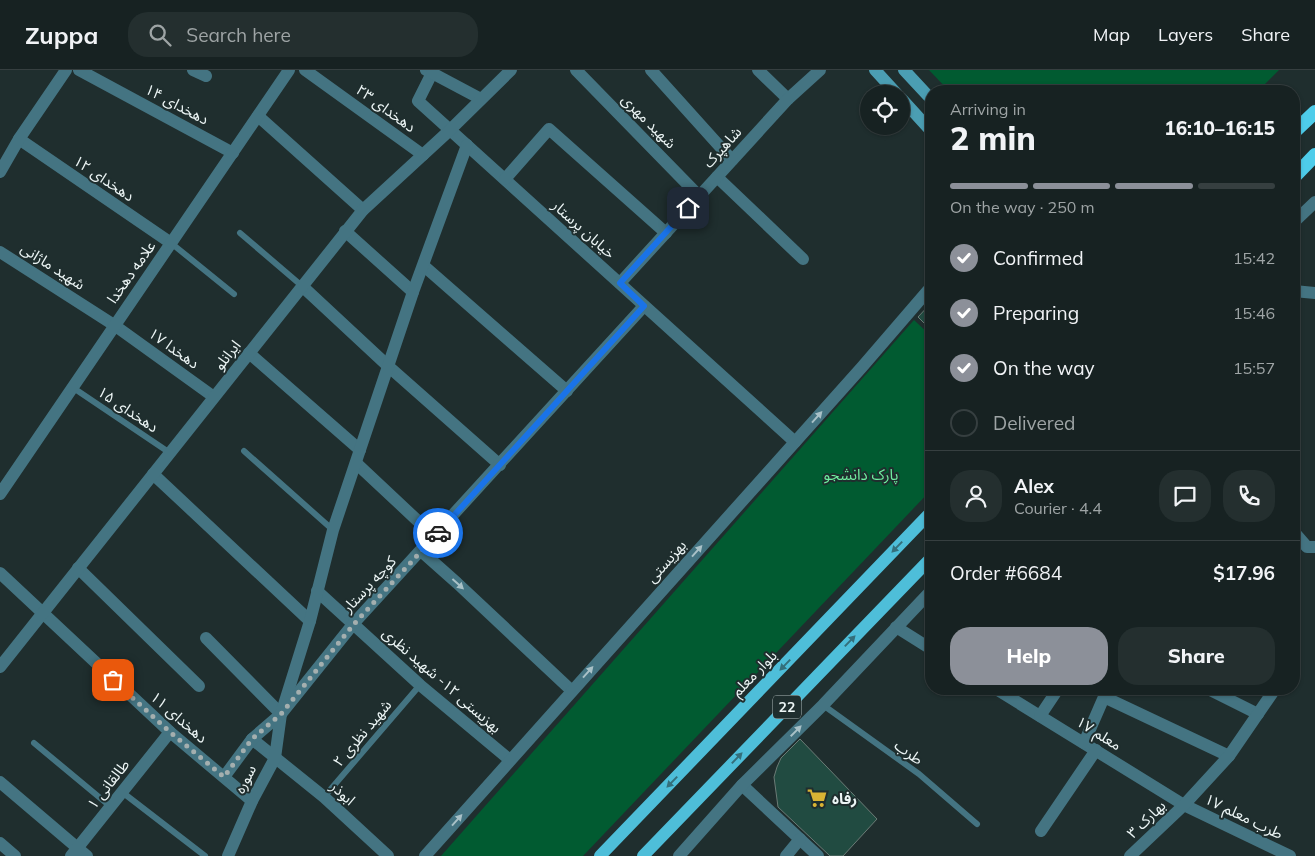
<!DOCTYPE html>
<html lang="en">
<head>
<meta charset="utf-8">
<style>
  body { margin:0; font-family:Mulish,"Noto Sans Arabic",sans-serif; background:#242f2f; color:#f1f3f6; height:100vh; display:flex; flex-direction:column; font-size:19px; white-space:nowrap }
  * { box-sizing:border-box; margin:0 }
  p { font-size:16px; color:#9ea4a5 }
  .icon { flex:none; width:28px; height:28px; fill:none; stroke:currentColor; stroke-width:2; stroke-linecap:round; stroke-linejoin:round }
  .map { position:relative; flex:1; overflow:hidden }
  .drawer { position:absolute; left:925px; top:15px; width:375px; height:610px; display:flex; flex-direction:column; background:#172222; border-radius:20px; box-shadow:0 1px 4px #0004,0 0 0 1px #363f40 }
  .drawer>* { flex:none }
  .controls { position:absolute; left:860px; top:15px; display:grid; gap:10px }
  .controls a { display:grid; place-items:center; width:50px; height:50px; border-radius:50%; background:#172222; box-shadow:0 1px 4px #0004,0 0 0 1px #363f40; font-size:25px }
  .pin { position:absolute; display:grid; place-items:center; width:42px; height:42px; color:#fff; margin:-21px; border-radius:10px; box-shadow:0 2px 8px #0006 }
  .courier { position:absolute; display:grid; place-items:center; width:50px; height:50px; margin:-25px; border:4px solid #1a73e8; border-radius:50%; background:#fff; color:#222; box-shadow:0 1px 6px #0007 }
  .head em { font-style:normal; font-weight:800 }
  .head div { display:flex; flex-direction:column-reverse }
  .head { display:flex; align-items:center; justify-content:space-between; height:85px; padding:0 25px }
  h1 { font-size:32px; font-weight:800; line-height:38px }
  .bar { display:grid; grid-template-columns:repeat(4,1fr); gap:8px 5px; align-content:center; height:60px; padding:0 25px }
  .bar i { height:6px; border-radius:4px; background:#363f40 }
  .bar .active { background:#8c9099 }
  .bar p { grid-column:span 4 }
  .line { display:flex; align-items:center; gap:12px; padding:0 25px; border-top:1px solid #363f40 }
  .line div { flex:1 }
  .round { display:grid; place-items:center; flex:none; width:52px; height:52px; border-radius:20px; background:#242f2f }
  ol { padding:0 25px; list-style:none }
  li { display:flex; align-items:center; gap:15px; height:55px }
  li p { margin-inline-start:auto }
  li .icon { padding:5px; border-radius:50%; background:#8c9099; color:#fff; stroke-width:4 }
  li:last-child { color:#9ea4a5 }
  li i { width:28px; height:28px; border:2px solid #363f40; border-radius:50% }
  .cta { display:flex; gap:10px; margin-top:auto; padding:10px 25px }
  .cta a { flex:1; height:58px; border-radius:20px; background:#8c9099; color:#fff; font-size:20px; font-weight:800; line-height:58px; text-align:center }
  .cta a+a { background:#242f2f; color:#f1f3f6 }
  header { display:flex; align-items:center; gap:30px; box-sizing:border-box; height:70px; padding:0 25px; background:#172222; border-bottom:1px solid #363f40 }
  header strong { font-size:24px }
  nav { display:flex; gap:28px; margin-inline-start:auto; font-size:18px }
  .search { width:350px; height:45px; background:#242f2f; display:flex; align-items:center; gap:12px; box-sizing:border-box; padding:0 18px; border-radius:20px; color:#9ea4a5; font-size:19px }
  .map>svg:first-child { display:block }
  .green { fill:#015b31 }
  .building { fill:#214b41; stroke:#6b7b76 }
  .lines { fill:none; stroke-linecap:round; stroke-linejoin:round }
  .service { stroke:#447482; stroke-width:6 }
  .minor { stroke:#447482; stroke-width:12 }
  .tertiary { stroke:#447482; stroke-width:12 }
  .secondary { stroke:#4b9eb3; stroke-width:12 }
  .primary { stroke:#4ebed9; stroke-width:12 }
  .trunk { stroke:#4eccea; stroke-width:14 }
  .oneway { fill:#a9c1c7 }
  .oneway2 { fill:#346f7b }
  .done { stroke:#a4afaf; stroke-width:5; stroke-dasharray:0 9 }
  .route { stroke:#1a73e8; stroke-width:6 }
  .labels { text-anchor:middle; dominant-baseline:central; stroke-width:4; stroke-linejoin:round; paint-order:stroke }
  .shield { fill:#1f2e2e; stroke:#aeb9b9; stroke-width:1 }
  .shield-label { font-size:14px; font-weight:bold; fill:#ecf5f5 }
  .street-label { font-size:15px; fill:#ecf5f5; stroke:#1f2e2e }
  .park-label { font-size:15px; fill:#71eea1; stroke:#1f2e2e }
  .poi-label { font-size:15px; font-weight:bold; fill:#ecf5f5; stroke:#1f2e2e; text-anchor:start }
</style>
</head>
<body>
<header>
<strong>Zuppa</strong>
<div class="search"><svg class="icon" aria-label="search" viewBox="0 0 24 24"><circle cx="10" cy="10" r="6"/><path d="M15 15l6 6"/></svg>Search here</div>
<nav><a>Map</a><a>Layers</a><a>Share</a></nav>
</header>
<div class="map">
<svg width="1315" height="786" viewBox="0 0 1315 786">
  <rect width="100%" height="100%" fill="#1f2e2e"/>
  <g class="green">
    <polygon points="929,0 1279,0 1258,21 949,21"/>
    <polygon points="914,250 931,266 931,420 583,786 441,786"/>
  </g>
  <g class="building">
    <polygon points="931,233 931,260 918,247"/>
    <polygon points="800,669 877,749 843,786 830,786 778,737 774,707 777,697 781,688"/>
  </g>
  <g class="lines">
    <g class="service">
      <polyline points="240,163 302,216"/>
      <polyline points="171,173 234,224"/>
      <polyline points="72,317 170,383"/>
      <polyline points="244,381 333,460"/>
      <polyline points="823,635 919,704 977,754"/>
      <polyline points="34,673 111,737"/>
      <polyline points="122,722 205,786"/>
      <polyline points="324,727 420,615"/>
    </g>
    <g class="minor">
      <polyline points="79,0 233,83"/>
      <polyline points="193,0 206,6"/>
      <polyline points="305,0 423,85"/>
      <polyline points="426,0 432,3 418,31 795,372"/>
      <polyline points="576,0 699,126"/>
      <polyline points="651,0 732,90"/>
      <polyline points="758,0 788,29"/>
      <polyline points="432,3 481,29"/>
      <polyline points="258,46 363,140"/>
      <polyline points="19,69 171,173"/>
      <polyline points="0,102 19,69 66,0"/>
      <polyline points="717,107 803,189"/>
      <polyline points="505,109 549,59 666,163"/>
      <polyline points="345,161 413,222"/>
      <polyline points="424,196 567,321"/>
      <polyline points="620,213 788,29 820,0"/>
      <polyline points="302,216 388,296 500,395"/>
      <polyline points="1294,221 1315,223"/>
      <polyline points="114,255 214,327"/>
      <polyline points="249,283 360,380"/>
      <polyline points="356,393 435,467"/>
      <polyline points="153,404 310,551"/>
      <polyline points="1294,462 1307,477 1315,477"/>
      <polyline points="421,481 457,513 572,621"/>
      <polyline points="78,498 199,616"/>
      <polyline points="0,503 170,662 252,731"/>
      <polyline points="317,521 420,615 510,690"/>
      <polyline points="896,557 931,579"/>
      <polyline points="206,568 281,644"/>
      <polyline points="0,597 363,140 450,60 511,0"/>
      <polyline points="996,619 1184,735 1290,786"/>
      <polyline points="1208,619 1258,644"/>
      <polyline points="1040,646 1058,619"/>
      <polyline points="252,669 324,727 388,786"/>
      <polyline points="1084,673 1104,627 1229,686"/>
      <polyline points="224,707 252,669 281,644 354,553 644,236"/>
      <polyline points="0,712 87,786"/>
      <polyline points="742,715 818,786"/>
      <polyline points="1041,761 1096,680"/>
      <polyline points="0,773 15,786"/>
      <polyline points="71,786 170,662"/>
      <polyline points="228,786 252,731 275,688 281,644 310,551 333,460 413,222 467,75"/>
      <polyline points="679,786 742,715 823,635 931,521"/>
      <polyline points="786,786 800,769"/>
      <polyline points="1130,786 1184,735 1229,686 1275,619"/>
    </g>
    <g class="tertiary">
      <polyline points="1294,152 1315,132"/>
      <polyline points="0,182 114,255"/>
      <polyline points="0,424 289,0"/>
      <polyline points="425,786 862,297 931,217"/>
    </g>
    <g class="secondary">
      <polyline points="875,0 897,24"/>
      <polyline points="904,0 931,29"/>
      <polyline points="901,28 931,61"/>
    </g>
    <g class="primary">
      <polyline points="600,786 931,442"/>
      <polyline points="643,786 931,488"/>
    </g>
    <g class="trunk">
      <polyline points="1294,62 1315,42"/>
      <polyline points="1294,107 1315,85"/>
    </g>
  </g>
  <defs><path id="oneway-solid" d="M-6-.8H1V-3.2L6.5 0L1 3.2V.8H-6Z" transform="scale(1.25)"/></defs>
  <g class="oneway">
    <use href="#oneway-solid" transform="translate(817 347) rotate(-48)"/>
    <use href="#oneway-solid" transform="translate(697 481) rotate(-48)"/>
    <use href="#oneway-solid" transform="translate(458 514) rotate(42)"/>
    <use href="#oneway-solid" transform="translate(588 602) rotate(-48)"/>
    <use href="#oneway-solid" transform="translate(796 661) rotate(-45)"/>
    <use href="#oneway-solid" transform="translate(457 750) rotate(-48)"/>
  </g>
  <g class="oneway2">
    <use href="#oneway-solid" transform="translate(897 477) rotate(134)"/>
    <use href="#oneway-solid" transform="translate(850 571) rotate(-46)"/>
    <use href="#oneway-solid" transform="translate(785 595) rotate(134)"/>
    <use href="#oneway-solid" transform="translate(737 688) rotate(-46)"/>
    <use href="#oneway-solid" transform="translate(672 712) rotate(134)"/>
  </g>
  <g class="lines">
    <polyline class="done" points="113,610 170,662 224,707 252,669 281,644 354,554 438,463"/>
    <polyline class="route" points="438,463 644,236 620,213 688,138"/>
  </g>
  <defs>
    <symbol id="supermarket-bare" viewBox="-9 -9 18 18"><path d="M-6-5.5h2.5l.6 2H6L4.5 2H-2.5L-4.4-4H-6ZM-1.5 3.2a1.3 1.3 0 1 0 .1 0ZM3 3.2a1.3 1.3 0 1 0 .1 0Z" fill="#d9b334" stroke="#1f2e2e" stroke-width="2.5" paint-order="stroke"/></symbol>
  </defs>
  <g fill-rule="evenodd">
    <use href="#supermarket-bare" x="803" y="714" width="28" height="28"/>
  </g>
  <g class="labels">
    <rect class="shield" x="773" y="625.5" width="28" height="23" rx="4"/>
    <g class="shield-label">
      <text x="787" y="637">22</text>
    </g>
    <g class="street-label">
      <text transform="translate(177 34) rotate(28)">دهخدای ۱۴</text>
      <text transform="translate(386 38) rotate(36)">دهخدای ۲۳</text>
      <text transform="translate(649 51) rotate(45)">شهید مهری</text>
      <text transform="translate(722 77) rotate(-48)">شاهپرک</text>
      <text transform="translate(104 108) rotate(34)">دهخدای ۱۲</text>
      <text transform="translate(584 159) rotate(42)">خیابان پرستار</text>
      <text transform="translate(53 196) rotate(33)">شهید ماژانی</text>
      <text transform="translate(131 202) rotate(-55)">علامه دهخدا</text>
      <text transform="translate(174 278) rotate(36)">دهخدا ۱۷</text>
      <text transform="translate(227 285) rotate(-52)">ایرانلو</text>
      <text transform="translate(128 339) rotate(34)">دهخدای ۱۵</text>
      <text transform="translate(666 491) rotate(-48)">بهزیستی</text>
      <text transform="translate(369 514) rotate(-47)">کوچه پرستار</text>
      <text transform="translate(754 603) rotate(-46)">بلوار معلم</text>
      <text transform="translate(442 610) rotate(41)">بهزیستی ۱۲- شهید نظری</text>
      <text transform="translate(179 647) rotate(41)">دهخدای ۱۱</text>
      <text transform="translate(362 663) rotate(-50)">شهید نظری ۲</text>
      <text transform="translate(1099 663) rotate(32)">معلم ۱۷</text>
      <text transform="translate(909 682) rotate(36)">طرب</text>
      <text transform="translate(245 709) rotate(-63)">سوره</text>
      <text transform="translate(108 714) rotate(-52)">طالقانی ۱</text>
      <text transform="translate(343 723) rotate(42)">ابوذر</text>
      <text transform="translate(1244 746) rotate(26)">طرب معلم ۱۷</text>
      <text transform="translate(1146 749) rotate(-44)">بهارک ۳</text>
    </g>
    <g class="park-label">
      <text x="861" y="404">پارک دانشجو</text>
    </g>
    <g class="poi-label">
      <text x="832" y="728">رفاه</text>
    </g>
  </g>
</svg>
<div class="controls">
<a><svg class="icon" aria-label="locate" viewBox="0 0 24 24"><circle cx="12" cy="12" r="6"/><path d="M12 2v4M12 18v4M2 12h4M18 12h4"/></svg></a>
</div>
<div class="pin" style="left:113px;top:610px;background:#ea580c"><svg class="icon" aria-label="bag" viewBox="0 0 24 24"><path d="M5 8h14l-1 12H6zM9 8a3 3 0 0 1 6 0"/></svg></div>
<div class="pin" style="left:688px;top:138px;background:#1f2937"><svg class="icon" aria-label="home" viewBox="0 0 24 24"><path d="M3 11l9-7 9 7M6 9v11h12V9"/></svg></div>
<div class="courier" style="left:438px;top:463px"><svg class="icon" aria-label="car" viewBox="0 0 24 24"><path d="M5 17H2v-5l4-1 3-4h7l3 4 3 1v5h-3M9 17h6M6 11h13"/><circle cx="7" cy="17" r="2"/><circle cx="17" cy="17" r="2"/></svg></div>
<section class="drawer">
<div class="head"><div><h1>2 min</h1><p>Arriving in</p></div><em>16:10–16:15</em></div>
<div class="bar"><i class="active"></i><i class="active"></i><i class="active"></i><i></i><p>On the way · 250 m</p></div>
<ol>
<li><svg class="icon" aria-label="check" viewBox="0 0 24 24"><path d="M5 12l5 5 9-10"/></svg>Confirmed<p>15:42</p></li>
<li><svg class="icon" aria-label="check" viewBox="0 0 24 24"><path d="M5 12l5 5 9-10"/></svg>Preparing<p>15:46</p></li>
<li><svg class="icon" aria-label="check" viewBox="0 0 24 24"><path d="M5 12l5 5 9-10"/></svg>On the way<p>15:57</p></li>
<li><i></i>Delivered</li>
</ol>
<div class="line" style="height:90px"><a class="round"><svg class="icon" aria-label="person" viewBox="0 0 24 24"><circle cx="12" cy="8" r="4"/><path d="M4 21q1-7 8-7t8 7"/></svg></a><div><b>Alex</b><p>Courier · 4.4</p></div><a class="round"><svg class="icon" aria-label="chat" viewBox="0 0 24 24"><path d="M4 5h16v11H9l-5 4z"/></svg></a><a class="round"><svg class="icon" aria-label="phone" viewBox="0 0 24 24"><path d="M5 4h4l2 5-3 2q2 4 5 5l2-3 5 2v4C11 20 4 13 5 4z"/></svg></a></div>
<div class="line" style="height:65px"><div>Order #6684</div><b>$17.96</b></div>
<div class="cta"><a>Help</a><a>Share</a></div>
</section>
</div>
</body>
</html>
